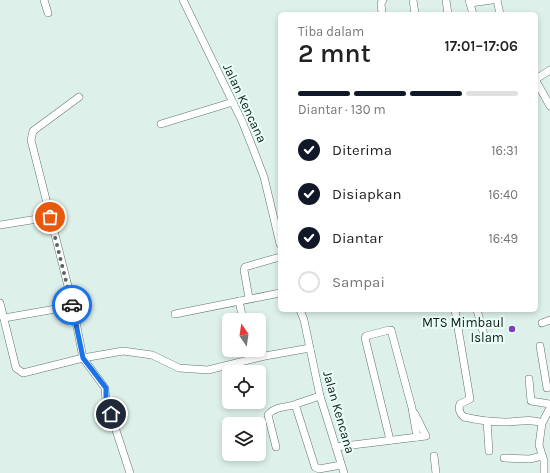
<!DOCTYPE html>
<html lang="id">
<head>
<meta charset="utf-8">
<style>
  body { margin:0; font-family:Karla,sans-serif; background:#f6f6f6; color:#222; height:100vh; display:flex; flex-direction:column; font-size:15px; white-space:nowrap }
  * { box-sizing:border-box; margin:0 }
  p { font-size:13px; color:#767676 }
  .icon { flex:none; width:22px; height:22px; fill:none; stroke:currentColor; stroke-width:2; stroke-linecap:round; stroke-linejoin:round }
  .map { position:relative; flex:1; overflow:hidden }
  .side { position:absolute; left:278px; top:12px; width:260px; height:300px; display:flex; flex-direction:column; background:#fff; border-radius:6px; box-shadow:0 2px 6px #0003 }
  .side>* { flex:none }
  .needle { width:26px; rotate:347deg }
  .buttons { position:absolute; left:222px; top:313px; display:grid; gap:8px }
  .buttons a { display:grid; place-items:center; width:44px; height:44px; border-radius:6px; background:#fff; box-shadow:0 2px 6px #0003; font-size:20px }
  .pin { position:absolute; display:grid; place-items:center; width:34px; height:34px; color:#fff; margin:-17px; border:2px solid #fff; border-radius:50%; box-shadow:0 1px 4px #0007 }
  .courier { position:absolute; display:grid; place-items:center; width:40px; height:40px; margin:-20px; border:3px solid #1a73e8; border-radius:50%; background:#fff; color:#222; box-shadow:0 1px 5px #0007 }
  .summary em { font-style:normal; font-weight:600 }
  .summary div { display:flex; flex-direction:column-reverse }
  .summary { display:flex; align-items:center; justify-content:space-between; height:68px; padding:0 20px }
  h1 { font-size:26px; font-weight:600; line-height:30px }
  .bar { display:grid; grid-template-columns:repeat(4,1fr); gap:6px 4px; align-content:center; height:48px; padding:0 20px }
  .bar i { height:5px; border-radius:3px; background:#e0e0e0 }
  .bar .active { background:#111827 }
  .bar p { grid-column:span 4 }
  ol { padding:0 20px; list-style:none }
  li { display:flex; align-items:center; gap:12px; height:44px }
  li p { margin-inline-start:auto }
  li .icon { padding:4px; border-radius:50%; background:#111827; color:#fff; stroke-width:4 }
  li:last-child { color:#767676 }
  li i { width:22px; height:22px; border:2px solid #e0e0e0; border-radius:50% }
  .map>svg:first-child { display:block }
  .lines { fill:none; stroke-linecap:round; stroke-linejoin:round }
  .minor-casing { stroke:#62736d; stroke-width:8 }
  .minor { stroke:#fff; stroke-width:7 }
  .done { stroke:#586460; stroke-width:4; stroke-dasharray:0 7.2 }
  .route { stroke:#1a73e8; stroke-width:5 }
  .poi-dot { fill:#7d40b6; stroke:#eafff7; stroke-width:1.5 }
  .labels { text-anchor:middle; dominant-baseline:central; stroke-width:4; stroke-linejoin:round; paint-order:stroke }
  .street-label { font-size:13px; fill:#111816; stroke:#eafff7 }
  .poi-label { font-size:13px; fill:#111816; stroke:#eafff7; text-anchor:end }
</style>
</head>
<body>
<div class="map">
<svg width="550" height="473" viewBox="0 0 550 473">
  <rect width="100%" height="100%" fill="#ddf1ea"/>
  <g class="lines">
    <defs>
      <g id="minor">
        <polyline points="44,0 48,13"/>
        <polyline points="183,0 242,121 252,146 264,177 280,244"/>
        <polyline points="413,0 415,14"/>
        <polyline points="446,0 448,14"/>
        <polyline points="469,0 473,14"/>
        <polyline points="497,0 500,14"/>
        <polyline points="470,3 492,0"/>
        <polyline points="382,14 381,3 383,0"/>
        <polyline points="536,79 550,70"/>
        <polyline points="536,81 550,106"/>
        <polyline points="79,97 33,131 31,140 73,306 83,358 105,388 106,400 130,473"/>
        <polyline points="161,124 233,102"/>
        <polyline points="0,225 50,217"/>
        <polyline points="249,298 244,270 245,267 280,257"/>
        <polyline points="239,301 243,320"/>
        <polyline points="0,303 16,368 23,373 83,358 123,351 152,355 179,368 208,370 265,356 310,348"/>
        <polyline points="300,310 304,320 320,396 344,473"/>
        <path d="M455,310L470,399L460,404C458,409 460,414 464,417C477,420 491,422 505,422C518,422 530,418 542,423"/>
        <polyline points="477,310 484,335"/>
        <polyline points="175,314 280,293"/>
        <polyline points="4,318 73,306"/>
        <polyline points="542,323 550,320"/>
        <polyline points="540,346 547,388"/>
        <polyline points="529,379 531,401 550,404"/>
        <polyline points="320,396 296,404 296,407 315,467 319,469 341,465"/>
        <polyline points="487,421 489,451"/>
        <polyline points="390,440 365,338 366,336 389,330 391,330 412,408 417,437"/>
        <path d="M276,447L268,415C273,407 286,407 295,405"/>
        <polyline points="336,447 426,436 415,414"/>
        <polyline points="434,456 436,473"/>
        <polyline points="504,458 530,459 542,456"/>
        <polyline points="544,473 544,461 539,445 542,423 550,408"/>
      </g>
    </defs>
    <use href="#minor" class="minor-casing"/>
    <use href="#minor" class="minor"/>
  </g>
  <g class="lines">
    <polyline class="done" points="50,217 72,305"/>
    <polyline class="route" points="72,305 83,358 106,388 106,400 111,414"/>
  </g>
  <circle class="poi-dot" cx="512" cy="329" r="4"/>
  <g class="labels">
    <g class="street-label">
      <text transform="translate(245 103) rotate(65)">Jalan Kencana</text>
      <text transform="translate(339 412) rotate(74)">Jalan Kencana</text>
    </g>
    <g class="poi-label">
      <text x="504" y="322">MTS Mimbaul<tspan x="504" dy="15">Islam</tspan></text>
    </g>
  </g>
</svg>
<div class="buttons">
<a><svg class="needle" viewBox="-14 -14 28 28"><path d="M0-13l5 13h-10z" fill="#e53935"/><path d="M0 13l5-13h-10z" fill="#767676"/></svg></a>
<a><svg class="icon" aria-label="locate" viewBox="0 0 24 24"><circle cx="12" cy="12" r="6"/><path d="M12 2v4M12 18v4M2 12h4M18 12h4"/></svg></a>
<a><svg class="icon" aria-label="layers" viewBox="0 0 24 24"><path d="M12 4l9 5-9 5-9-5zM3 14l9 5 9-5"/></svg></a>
</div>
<div class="pin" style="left:50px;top:217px;background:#ea580c"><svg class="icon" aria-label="bag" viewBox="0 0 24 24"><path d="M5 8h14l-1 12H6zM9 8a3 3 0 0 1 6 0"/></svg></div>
<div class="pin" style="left:111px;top:414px;background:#1f2937"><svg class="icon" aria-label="home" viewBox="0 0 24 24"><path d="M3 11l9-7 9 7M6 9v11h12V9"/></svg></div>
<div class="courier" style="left:72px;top:305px"><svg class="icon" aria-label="car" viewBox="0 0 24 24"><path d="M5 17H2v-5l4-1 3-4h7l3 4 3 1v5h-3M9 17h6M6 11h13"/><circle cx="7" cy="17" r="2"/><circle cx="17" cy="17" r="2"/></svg></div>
<section class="side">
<div class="summary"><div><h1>2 mnt</h1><p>Tiba dalam</p></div><em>17:01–17:06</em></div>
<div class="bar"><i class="active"></i><i class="active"></i><i class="active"></i><i></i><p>Diantar · 130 m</p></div>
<ol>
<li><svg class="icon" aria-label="check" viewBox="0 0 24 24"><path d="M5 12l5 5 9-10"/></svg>Diterima<p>16:31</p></li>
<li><svg class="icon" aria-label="check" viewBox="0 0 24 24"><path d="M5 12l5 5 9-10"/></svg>Disiapkan<p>16:40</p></li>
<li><svg class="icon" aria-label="check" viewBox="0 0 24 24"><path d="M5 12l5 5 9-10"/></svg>Diantar<p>16:49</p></li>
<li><i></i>Sampai</li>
</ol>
</section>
</div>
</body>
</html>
